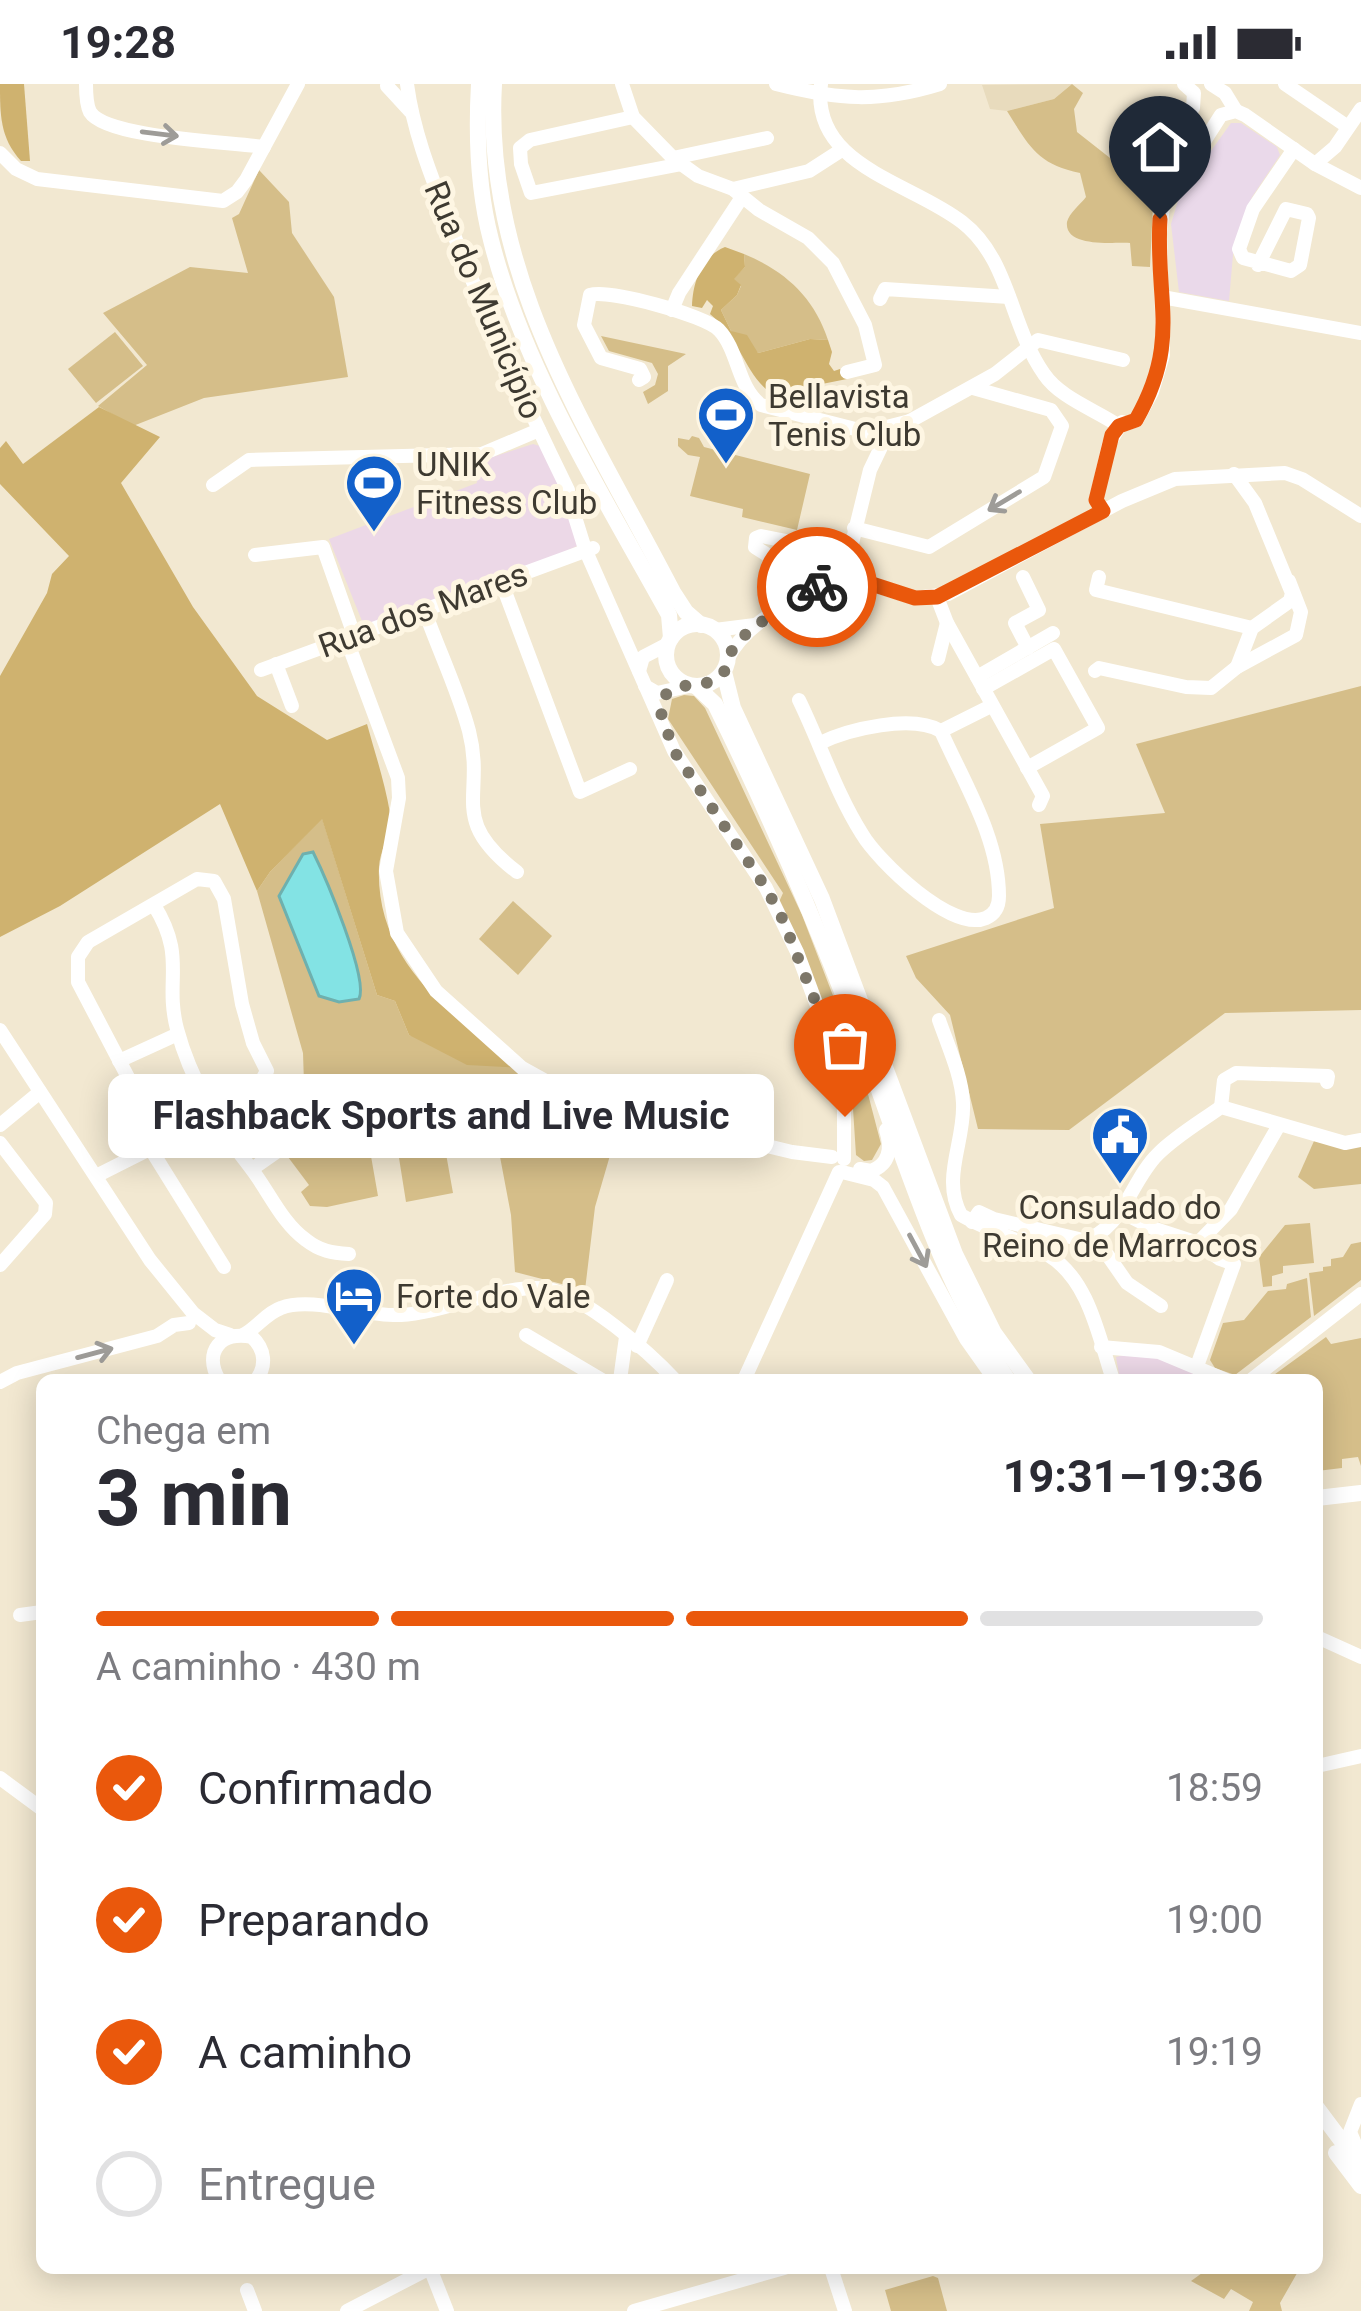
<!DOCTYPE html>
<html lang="pt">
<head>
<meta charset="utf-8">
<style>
  body { margin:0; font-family:Roboto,sans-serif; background:#f7f7f7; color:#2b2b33; height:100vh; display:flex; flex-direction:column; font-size:45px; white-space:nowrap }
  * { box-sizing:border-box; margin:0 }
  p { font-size:39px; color:#7c7c81 }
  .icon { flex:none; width:66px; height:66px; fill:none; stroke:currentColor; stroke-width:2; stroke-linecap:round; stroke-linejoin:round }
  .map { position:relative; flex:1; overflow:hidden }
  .side { position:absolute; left:36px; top:1290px; width:1287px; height:900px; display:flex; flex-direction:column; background:#fff; border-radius:18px; box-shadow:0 6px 30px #0003 }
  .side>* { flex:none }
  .pin { position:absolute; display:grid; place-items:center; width:102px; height:102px; color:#fff; margin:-123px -51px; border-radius:50% 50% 50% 0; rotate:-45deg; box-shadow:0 0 12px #0007 }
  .pin .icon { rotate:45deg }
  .courier { position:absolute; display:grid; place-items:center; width:120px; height:120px; margin:-60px; border:9px solid #ea580c; border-radius:50%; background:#fff; color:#222; box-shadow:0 3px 15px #0007 }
  .bubble { position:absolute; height:84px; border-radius:18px; background:#fff; box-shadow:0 6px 30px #0003; font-size:39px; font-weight:700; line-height:84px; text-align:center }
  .overview em { font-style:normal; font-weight:700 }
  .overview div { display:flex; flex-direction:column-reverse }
  .overview { display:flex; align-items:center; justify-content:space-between; height:204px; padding:0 60px }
  h1 { font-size:78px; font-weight:700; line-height:90px }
  .bar { display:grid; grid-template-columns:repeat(4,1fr); gap:18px 12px; align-content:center; height:144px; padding:0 60px }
  .bar i { height:15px; border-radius:9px; background:#e1e1e2 }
  .bar .on { background:#ea580c }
  .bar p { grid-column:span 4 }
  ol { padding:0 60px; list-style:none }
  li { display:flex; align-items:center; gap:36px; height:132px }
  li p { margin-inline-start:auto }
  li .icon { padding:12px; border-radius:50%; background:#ea580c; color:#fff; stroke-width:4 }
  li:last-child { color:#7c7c81 }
  li i { width:66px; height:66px; border:6px solid #e1e1e2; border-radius:50% }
  .status { display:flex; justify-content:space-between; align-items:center; height:84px; padding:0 60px; background:#fff; direction:ltr }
  .status svg { height:33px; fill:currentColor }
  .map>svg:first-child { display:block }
  .commercial { fill:#ecd8e7 }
  .built { fill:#e8dbbd }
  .education { fill:#ead9ea }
  .green { fill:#d5be89 }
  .forest { fill:#cfb26f }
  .water { fill:#83e3e4; stroke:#6eb0ae; stroke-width:3 }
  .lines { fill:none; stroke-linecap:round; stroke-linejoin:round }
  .minor { stroke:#fff; stroke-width:14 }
  .major { stroke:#fff; stroke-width:16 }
  .oneway { stroke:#9e9c98 }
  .done { stroke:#7d7769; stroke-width:12; stroke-dasharray:0 21.6 }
  .route { stroke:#ea580c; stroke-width:15 }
  .labels { text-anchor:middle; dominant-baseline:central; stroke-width:10; stroke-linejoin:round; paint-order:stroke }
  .street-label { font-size:33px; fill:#3e3a31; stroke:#fef6e3 }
  .poi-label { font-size:33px; fill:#3e3a31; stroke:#fef6e3; text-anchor:start }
</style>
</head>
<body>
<div class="status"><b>19:28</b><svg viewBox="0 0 49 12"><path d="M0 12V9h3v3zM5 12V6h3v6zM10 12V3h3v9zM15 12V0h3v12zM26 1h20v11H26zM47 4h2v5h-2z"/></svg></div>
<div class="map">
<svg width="1361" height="2227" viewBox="0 0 1361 2227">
  <rect width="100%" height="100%" fill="#f2e8d1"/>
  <g class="commercial">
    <polygon points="533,360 543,363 581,460 531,484 364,542 329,455 477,399 474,379"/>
    <polygon points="1128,1270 1155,1273 1209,1296 1120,1296 1116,1273"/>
  </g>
  <polygon class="built" points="1072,0 1054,15 1007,27 990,25 982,1"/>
  <polygon class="education" points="1231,39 1241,39 1277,63 1280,71 1252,113 1234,159 1229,217 1179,208 1171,140 1180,110"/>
  <g class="green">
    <path d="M1072,0L1083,9L1074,25L1077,48L1138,96L1142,113L1153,121L1150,183L1132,182L1130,159C1114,158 1064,164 1067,138C1069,129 1081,120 1086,113L1080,89C1037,80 1029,62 1007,27L1054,15Z"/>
    <polygon points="259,86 289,118 292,149 334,213 348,293 204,314 133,342 98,322 147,281 103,229 190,183 248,189 232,134 239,130"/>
    <path d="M744,170C785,187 814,213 828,256L810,255L758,269L731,247L721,226L737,211L741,202L733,195L745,183Z"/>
    <polygon points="115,248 143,282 96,319 68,285"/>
    <polygon points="601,252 686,270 668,282 668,307 648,320 643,308 655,301 658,290 652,279 609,267"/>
    <polygon points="692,352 699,354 704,363 810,390 797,446 742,433 743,425 690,412 700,373 688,371 678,362 678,354 689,356"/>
    <polygon points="1361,602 1361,926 1225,929 1069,1046 978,1045 950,931 916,894 906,872 1054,824 1040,740 1165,729 1136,660"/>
    <polygon points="684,611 694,612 705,624 802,831 862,987 881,1060 872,1076 864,1077 856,1071 851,994 779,818 783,809 668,635 672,615"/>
    <polygon points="322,734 377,911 395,917 409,951 522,984 548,1008 602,1031 611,1068 595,1123 585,1206 515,1188 511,1131 491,1025 480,1019 476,998 430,1007 435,1008 453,1109 406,1118 396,1055 376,1058 370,1018 362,1021 378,1112 327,1123 310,1122 301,1108 309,1101 270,1049 305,1030 303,969 257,807 270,788"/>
    <polygon points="513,817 552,852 518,891 479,855"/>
    <polygon points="1314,1057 1361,1063 1361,1100 1314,1105 1298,1093"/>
    <polygon points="1310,1139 1314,1179 1283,1182 1283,1189 1272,1192 1272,1202 1263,1203 1259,1173 1285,1141"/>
    <polygon points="1361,1158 1361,1196 1314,1232 1309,1189 1323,1187 1323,1183 1331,1182 1331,1175 1343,1173 1351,1160"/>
    <polygon points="1307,1194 1311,1233 1235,1291 1215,1284 1210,1276 1223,1239 1244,1236 1268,1207 1286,1205 1287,1200"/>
    <polygon points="1326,1253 1331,1260 1361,1254 1361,1382 1358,1373 1342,1375 1342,1384 1317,1387 1317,1296 1267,1296"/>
    <polygon points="1209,2184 1300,2184 1280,2219 1282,2227 1249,2227 1253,2218 1231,2205 1224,2215 1191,2197"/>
    <polygon points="933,2192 938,2194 947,2227 891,2227 885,2206"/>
  </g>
  <g class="forest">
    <path d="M0,0H24L30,77H21C0,54 0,31 0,0Z"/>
    <path d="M725,163L744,170L745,183L734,195L741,201L737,211L721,226L731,247L747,251L758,269L810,255L828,256L832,268L829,280L834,287L840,285L847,295L772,310C744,290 742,256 710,230L713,222L707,216L702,224L692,222C693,198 701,173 725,163Z"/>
    <path d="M99,323L160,353L121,399L193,523L257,612L327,656L367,640C375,669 385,699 390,729C393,747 380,765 379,783C375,878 453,934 522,984L467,981L409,951L395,917L377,911L322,735L270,788L257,807L220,720L60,822L0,853V592L47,509L52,490L69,472L0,400V364L6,357L23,380Z"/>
  </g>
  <path class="water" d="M313,768C325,792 369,895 359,915L339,918L319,912L279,812L303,770Z"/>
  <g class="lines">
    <g class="minor">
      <path d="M86,0C86,9 86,20 90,28C106,54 231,58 264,63"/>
      <path d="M407,0C414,53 435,101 454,151C488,238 527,322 568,406"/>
      <polyline points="622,0 633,33 673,74 698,92 733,105 759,126 808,154 833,179 865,241 875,281 847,288"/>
      <path d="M776,0C839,16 878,19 940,0"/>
      <path d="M821,0C810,82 911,98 962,138C1010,175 1010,242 1044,290C1060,314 1096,326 1119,342"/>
      <polyline points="1211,0 1225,9 1236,27"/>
      <polyline points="1285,0 1348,43"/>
      <polyline points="387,2 410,27"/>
      <polyline points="633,33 530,56 520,64 521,80 531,109 682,80"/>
      <polyline points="0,69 16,85 37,95 223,117 237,108 246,96 298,0"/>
      <polyline points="673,74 767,54"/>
      <polyline points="1315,80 1335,63 1361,25"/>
      <polyline points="733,105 809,87 840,67"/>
      <polyline points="1165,117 1154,111 1145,98 1193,24 1194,9 1184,0"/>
      <polyline points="1258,181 1286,125 1307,130 1309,134 1300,181 1291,187 1243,174 1239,165 1253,125 1294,65"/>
      <polyline points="1162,213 1361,249"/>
      <polyline points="880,215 885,205 1009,213"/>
      <polyline points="672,226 679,209 742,113"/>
      <path d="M639,296L644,293L640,285L601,274L584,241L590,211C609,205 704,231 719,246C739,267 737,303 761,321L867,348L910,337"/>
      <polyline points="1119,342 1137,336 1152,308 1163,271 1160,149 1163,122 1221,31 1236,27 1245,31 1315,80 1361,104"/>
      <polyline points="1234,390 1255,419 1292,509 1290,517 1252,544 1237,583"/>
      <polyline points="213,401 249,376 482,370 539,346"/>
      <polyline points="565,401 585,465 674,667 766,804 797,868 844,994 844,1075"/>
      <polyline points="1103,427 1096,416 1109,360 1122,338"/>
      <polyline points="854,444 929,463 1044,393 1062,342 1051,326 973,304"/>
      <polyline points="766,470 755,463 756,454 761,452 847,469"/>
      <polyline points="255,471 323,463 354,551"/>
      <polyline points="844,492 870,386 883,359 910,337 995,290 1038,256 1123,276"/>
      <polyline points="1023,493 1039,526 1015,539 1028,564"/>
      <polyline points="1099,493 1096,506 1252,544"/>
      <polyline points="501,497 580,708 630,685"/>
      <polyline points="937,513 947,539 1043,712 1039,721"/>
      <path d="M424,525C438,565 458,606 469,647C486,713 447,734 517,788"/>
      <polyline points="715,546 755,541"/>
      <polyline points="346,554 398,694 399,714 386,787 397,849 436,907 522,984 569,1010 603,1022 792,1068 832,1073"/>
      <polyline points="938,575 947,539"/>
      <path d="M727,576C746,536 797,516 833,493L844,492L915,514L948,510L1122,417L1175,395L1285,389L1302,395L1361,432"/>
      <polyline points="276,580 292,622"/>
      <polyline points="261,586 593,464"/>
      <polyline points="639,587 643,573 668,560"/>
      <polyline points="1095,587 1099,584 1186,603 1211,604 1237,583 1296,551 1301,528 1289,497"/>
      <polyline points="977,593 1053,549"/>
      <polyline points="645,602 657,609 689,602"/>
      <polyline points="983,605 1054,565 1098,644 1027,684"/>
      <path d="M799,616C820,659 836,709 862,750C878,777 952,849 986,834C995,830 999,822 999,812C999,754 964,699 941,647"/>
      <path d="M820,659C849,645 912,630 941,647L991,622"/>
      <path d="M154,821C187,874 164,895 177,945C190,994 219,1044 250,1083C269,1107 281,1138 306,1156C320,1167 332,1169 349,1170"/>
      <path d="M939,936C948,962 962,992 963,1019C965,1058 941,1094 961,1131C988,1147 1020,1155 1048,1171C1089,1195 1099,1254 1113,1296"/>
      <polyline points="0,946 150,1176 193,1229 215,1246 230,1251"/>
      <polyline points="119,977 178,950"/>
      <polyline points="1221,1023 1224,996 1236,989 1328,992 1327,998"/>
      <polyline points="0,1041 40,1008"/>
      <polyline points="0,1059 46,1119 45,1130 0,1181"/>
      <polyline points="150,1064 224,1183"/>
      <polyline points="252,1085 282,1064"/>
      <path d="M860,1085L871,1087C890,1080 892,1064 886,1046"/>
      <polyline points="842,1088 874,1096 883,1103 966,1255 995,1296"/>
      <polyline points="96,1092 241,1019 258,1003 267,987 253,959 242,920 224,815 214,797 197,795 88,858 78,873 78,898 131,999 127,1010 132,1015 141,1014 144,1002 131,999"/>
      <polyline points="1119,1127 1155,1145 1198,1159 1220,1175 1234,1180 1197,1282"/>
      <path d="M972,1138L979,1128L994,1135L1083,1156C1122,1148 1131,1096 1158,1070C1176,1052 1200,1038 1221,1023L1345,1059L1361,1056"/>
      <polyline points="1095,1153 1127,1199 1161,1222"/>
      <polyline points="1198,1159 1231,1125 1279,1041"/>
      <path d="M243,1251C257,1244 266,1229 281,1224C312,1212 365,1233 401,1231C444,1229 509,1198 547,1205C584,1211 649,1268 675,1296"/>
      <polyline points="526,1251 602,1296"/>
      <polyline points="637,1262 667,1196"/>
      <polyline points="1101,1263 1159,1268 1226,1296"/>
      <path d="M219,1296C203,1268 221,1246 252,1253C265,1265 267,1282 256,1296"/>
      <polyline points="620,1296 626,1253"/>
      <polyline points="744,1296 839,1088"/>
      <polyline points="1251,1296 1361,1210"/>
      <polyline points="0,1298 17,1289 157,1252 174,1241 189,1239"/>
      <polyline points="20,1531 42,1528"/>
      <polyline points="1317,1553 1361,1573"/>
      <polyline points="1317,1682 1361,1672"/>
      <polyline points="0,1694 42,1725"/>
      <polyline points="1359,2069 1350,2048 1361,2020"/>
      <polyline points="430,2184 447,2227"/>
      <polyline points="831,2184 845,2227"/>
      <polyline points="247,2206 255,2227"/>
      <polyline points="347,2227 430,2184"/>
      <polyline points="634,2227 784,2184"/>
    </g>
    <g class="major">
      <path d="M479,0C476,52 478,106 491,156C523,284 605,415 669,531L671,554"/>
      <path d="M494,0C483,191 588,344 673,508L686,528L701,541"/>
      <circle cx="697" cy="571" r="31"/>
      <polyline points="724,588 733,624 822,815 955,1170 994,1249 1028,1296"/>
      <path d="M697,603L715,620C769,729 817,841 860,954C904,1071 937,1192 1008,1296"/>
      <polyline points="1317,1414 1361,1409"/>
      <polyline points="1317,2024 1361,2083"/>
      <polyline points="1336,2069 1361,2102"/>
    </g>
  </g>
  <defs><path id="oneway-shaft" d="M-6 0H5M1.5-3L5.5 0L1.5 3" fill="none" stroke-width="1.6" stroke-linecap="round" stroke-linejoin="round" transform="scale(3)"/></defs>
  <g class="oneway">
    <use href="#oneway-shaft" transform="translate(160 50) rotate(7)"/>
    <use href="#oneway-shaft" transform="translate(1004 417) rotate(149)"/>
    <use href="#oneway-shaft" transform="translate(918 1167) rotate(62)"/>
    <use href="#oneway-shaft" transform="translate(95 1269) rotate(-15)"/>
  </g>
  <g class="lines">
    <polyline class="done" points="817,503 755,542 734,561 724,588 712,598 677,603 667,609 662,616 661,629 674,667 766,804 783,836 842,985 845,1033"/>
    <path class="route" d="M817,503L844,491L915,514L937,513L1103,427L1096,416L1112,351L1119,342L1136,336C1181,257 1155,217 1160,135"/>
  </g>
  <defs>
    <symbol id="stadium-pin" viewBox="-11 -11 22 30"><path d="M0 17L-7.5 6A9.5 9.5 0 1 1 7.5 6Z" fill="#1260ca" stroke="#fef6e3"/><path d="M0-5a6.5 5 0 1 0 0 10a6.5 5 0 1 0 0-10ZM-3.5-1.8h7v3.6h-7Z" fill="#fff"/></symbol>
    <symbol id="civic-pin" viewBox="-11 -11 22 30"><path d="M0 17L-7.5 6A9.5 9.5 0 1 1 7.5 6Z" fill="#1260ca" stroke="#fef6e3"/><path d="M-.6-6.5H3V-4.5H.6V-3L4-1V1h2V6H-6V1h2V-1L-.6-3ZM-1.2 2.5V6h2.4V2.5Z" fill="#fff"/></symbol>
    <symbol id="hotel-pin" viewBox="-11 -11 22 30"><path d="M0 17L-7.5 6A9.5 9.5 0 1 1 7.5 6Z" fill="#1260ca" stroke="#fef6e3"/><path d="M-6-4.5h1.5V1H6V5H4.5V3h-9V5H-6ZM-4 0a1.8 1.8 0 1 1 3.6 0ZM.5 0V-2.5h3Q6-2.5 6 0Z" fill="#fff"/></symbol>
  </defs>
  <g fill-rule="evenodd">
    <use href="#stadium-pin" x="693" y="298" width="66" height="90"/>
    <use href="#stadium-pin" x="341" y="366" width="66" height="90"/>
    <use href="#civic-pin" x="1087" y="1018" width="66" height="90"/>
    <use href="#hotel-pin" x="321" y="1179" width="66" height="90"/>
  </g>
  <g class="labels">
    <g class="street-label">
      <text transform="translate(484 216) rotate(67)">Rua do Município</text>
      <text transform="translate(423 526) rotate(-20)">Rua dos Mares</text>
    </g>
    <g class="poi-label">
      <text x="768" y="312">Bellavista<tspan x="768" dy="38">Tenis Club</tspan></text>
      <text x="416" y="380">UNIK<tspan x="416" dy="38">Fitness Club</tspan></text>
      <text x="1120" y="1123" text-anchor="middle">Consulado do<tspan x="1120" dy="38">Reino de Marrocos</tspan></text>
      <text x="396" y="1212">Forte do Vale</text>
    </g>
  </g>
</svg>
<div class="pin" style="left:845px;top:1033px;background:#ea580c"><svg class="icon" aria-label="bag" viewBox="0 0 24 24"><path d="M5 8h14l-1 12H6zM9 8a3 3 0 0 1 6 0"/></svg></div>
<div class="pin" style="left:1160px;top:135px;background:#1f2937"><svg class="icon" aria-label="home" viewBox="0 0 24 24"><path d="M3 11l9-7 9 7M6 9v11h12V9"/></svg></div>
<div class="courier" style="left:817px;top:503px"><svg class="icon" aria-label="bike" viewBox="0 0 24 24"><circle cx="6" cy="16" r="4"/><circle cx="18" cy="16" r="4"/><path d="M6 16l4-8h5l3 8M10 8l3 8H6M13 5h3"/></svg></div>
<div class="bubble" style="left:108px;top:990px;width:666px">Flashback Sports and Live Music</div>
<section class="side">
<div class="overview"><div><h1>3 min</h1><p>Chega em</p></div><em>19:31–19:36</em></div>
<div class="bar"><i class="on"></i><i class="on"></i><i class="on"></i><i></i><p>A caminho · 430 m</p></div>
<ol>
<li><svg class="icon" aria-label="check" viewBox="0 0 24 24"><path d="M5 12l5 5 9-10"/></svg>Confirmado<p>18:59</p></li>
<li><svg class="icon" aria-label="check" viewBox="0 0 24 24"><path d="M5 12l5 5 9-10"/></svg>Preparando<p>19:00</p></li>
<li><svg class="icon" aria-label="check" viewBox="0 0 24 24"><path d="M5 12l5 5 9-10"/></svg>A caminho<p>19:19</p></li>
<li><i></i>Entregue</li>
</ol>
</section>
</div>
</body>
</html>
